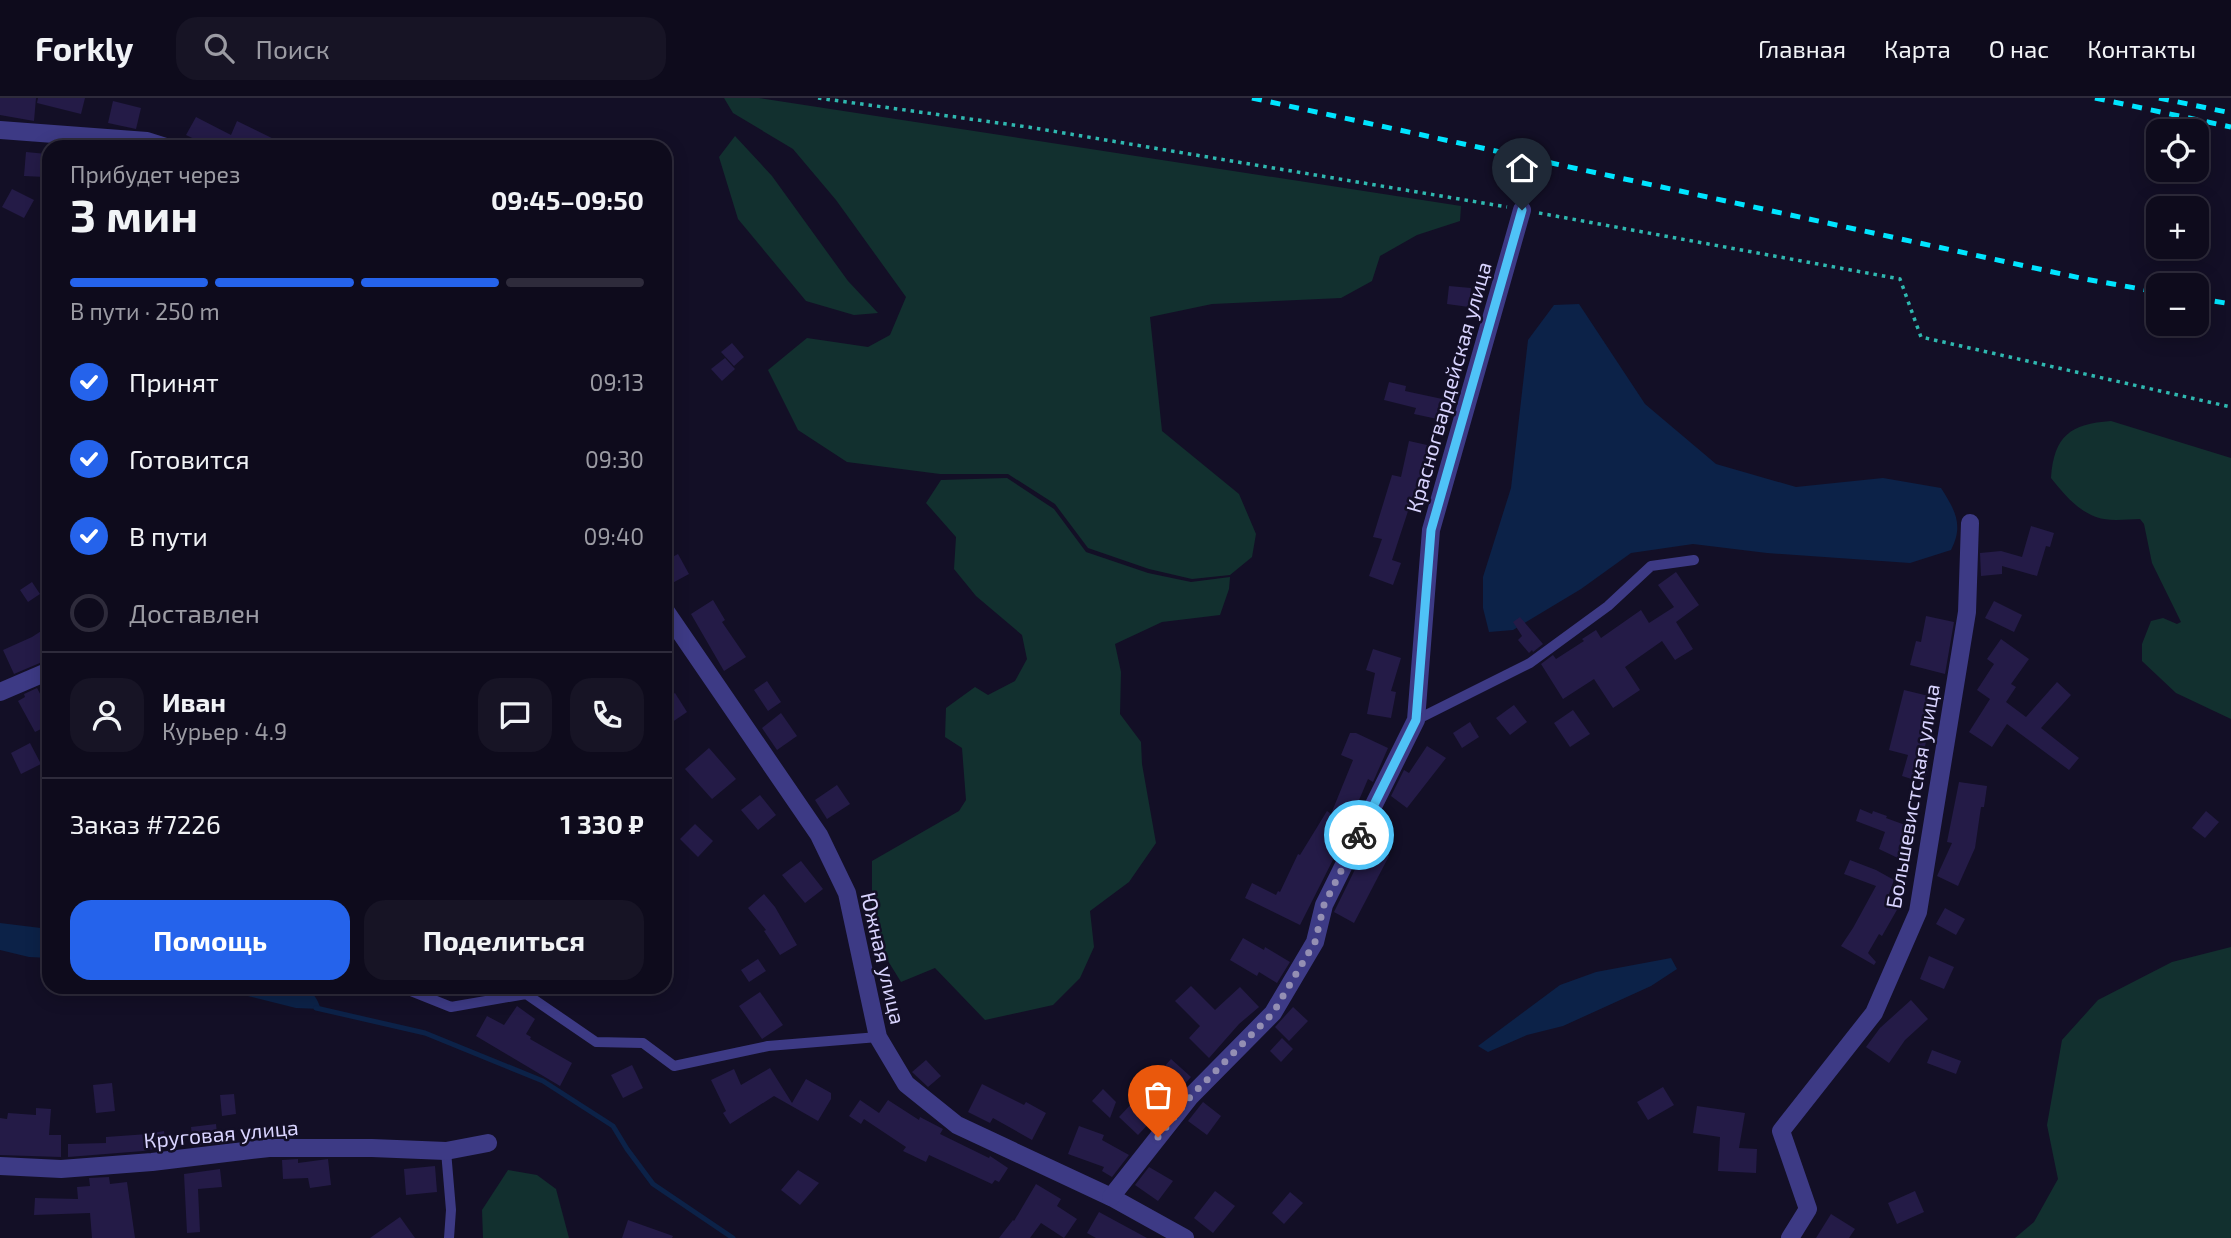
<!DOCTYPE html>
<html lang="ru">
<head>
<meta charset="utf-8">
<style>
  body { margin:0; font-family:"Exo 2",sans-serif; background:#171425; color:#f1f3f6; height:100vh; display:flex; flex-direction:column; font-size:26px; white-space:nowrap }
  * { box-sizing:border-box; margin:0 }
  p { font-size:23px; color:#9b9ba3 }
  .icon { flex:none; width:38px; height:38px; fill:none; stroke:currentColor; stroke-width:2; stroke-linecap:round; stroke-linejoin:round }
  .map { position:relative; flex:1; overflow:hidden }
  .details { position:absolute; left:42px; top:42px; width:630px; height:854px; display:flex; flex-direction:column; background:#0e0b1c; border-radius:21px; box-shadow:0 4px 18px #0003,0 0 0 2px #2e2b3b }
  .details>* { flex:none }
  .tools { position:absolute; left:2146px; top:21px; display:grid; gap:14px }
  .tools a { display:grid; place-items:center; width:63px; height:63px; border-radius:14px; background:#0e0b1c; box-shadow:0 4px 18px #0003,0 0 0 2px #2e2b3b; font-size:35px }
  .pin { position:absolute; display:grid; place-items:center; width:60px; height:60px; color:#fff; margin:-72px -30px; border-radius:50% 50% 50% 0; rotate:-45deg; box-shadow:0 0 7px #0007 }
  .pin .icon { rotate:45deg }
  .courier { position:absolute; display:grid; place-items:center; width:70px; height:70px; margin:-35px; border:5px solid #4fc3f7; border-radius:50%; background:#fff; color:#222; box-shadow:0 2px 9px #0007 }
  .head em { font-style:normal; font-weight:700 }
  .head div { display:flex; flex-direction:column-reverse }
  .head { display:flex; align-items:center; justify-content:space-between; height:119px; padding:0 28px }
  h1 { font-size:46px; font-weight:700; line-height:52px }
  .bar { display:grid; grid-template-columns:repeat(4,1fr); gap:10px 7px; align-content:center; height:84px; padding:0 28px }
  .bar i { height:9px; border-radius:5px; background:#2e2b3b }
  .bar .active { background:#2563eb }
  .bar p { grid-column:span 4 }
  .line { display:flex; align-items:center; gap:18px; padding:0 28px; border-top:2px solid #2e2b3b }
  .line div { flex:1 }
  .round { display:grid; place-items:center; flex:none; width:74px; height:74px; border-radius:21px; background:#171425 }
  ol { padding:0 28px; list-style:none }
  li { display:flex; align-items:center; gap:21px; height:77px }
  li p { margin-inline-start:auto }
  li .icon { padding:7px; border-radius:50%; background:#2563eb; color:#fff; stroke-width:4 }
  li:last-child { color:#9b9ba3 }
  li i { width:38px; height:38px; border:4px solid #2e2b3b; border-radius:50% }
  .button { display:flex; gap:14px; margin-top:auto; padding:14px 28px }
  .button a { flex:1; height:80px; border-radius:21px; background:#2563eb; color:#fff; font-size:28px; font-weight:700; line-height:80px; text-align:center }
  .button a+a { background:#171425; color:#f1f3f6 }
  header { display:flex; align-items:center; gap:42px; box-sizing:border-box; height:98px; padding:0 35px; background:#0e0b1c; border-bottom:2px solid #2e2b3b }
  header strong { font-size:33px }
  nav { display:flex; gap:38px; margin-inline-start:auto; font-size:24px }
  .search { width:490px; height:63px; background:#171425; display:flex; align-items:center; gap:18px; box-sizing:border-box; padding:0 24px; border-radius:21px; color:#9b9ba3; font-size:26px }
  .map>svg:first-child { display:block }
  .green { fill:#12302f }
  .water { fill:#0c2248 }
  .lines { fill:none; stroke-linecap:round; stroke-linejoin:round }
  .stream { stroke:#0c2248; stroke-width:5 }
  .building { fill:#241b47 }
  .path { stroke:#2fb8b0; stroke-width:3.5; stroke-dasharray:3.5 5; stroke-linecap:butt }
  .lane { stroke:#3d3a85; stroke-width:10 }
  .street { stroke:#3d3a85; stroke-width:18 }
  .rail { stroke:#00e5ff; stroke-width:5; stroke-dasharray:10 9; stroke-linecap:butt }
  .done { stroke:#948fb3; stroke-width:7; stroke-dasharray:0 12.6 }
  .route { stroke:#4fc3f7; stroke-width:9 }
  .labels { text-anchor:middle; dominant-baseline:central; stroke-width:5; stroke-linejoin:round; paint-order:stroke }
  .street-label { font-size:21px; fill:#d9d4ff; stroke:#130f26 }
</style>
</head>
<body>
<header>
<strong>Forkly</strong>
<div class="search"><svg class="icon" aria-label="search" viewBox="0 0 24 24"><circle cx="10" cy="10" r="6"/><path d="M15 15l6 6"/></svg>Поиск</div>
<nav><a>Главная</a><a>Карта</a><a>О нас</a><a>Контакты</a></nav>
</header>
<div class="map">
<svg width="2231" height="1140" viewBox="0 0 2231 1140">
  <rect width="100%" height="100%" fill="#130f26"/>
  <g class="green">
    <polygon points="724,0 759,0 1461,108 1460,123 1417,137 1380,158 1372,183 1341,200 1212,206 1150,219 1162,333 1239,396 1256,436 1252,459 1230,477 1192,481 1149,471 1088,450 1055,406 1008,376 940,376 847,364 798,332 768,272 807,240 868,249 890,237 906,199 836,102 793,51 733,15"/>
    <polygon points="735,38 772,78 848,183 878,215 854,217 806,203 738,121 719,59"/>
    <path d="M2111,323L2231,360V621L2176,595L2142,563V546L2151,523L2163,520L2177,526L2181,524L2152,465L2144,426L2140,421C2126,421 2110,424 2096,419C2077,412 2063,395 2051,380C2054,338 2070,326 2111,323Z"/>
    <polygon points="1007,380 1054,411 1086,454 1148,475 1191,484 1230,479 1229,491 1220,517 1162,524 1115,546 1121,574 1120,616 1141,644 1142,666 1156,745 1129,784 1090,813 1094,849 1080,880 1053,907 985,922 935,870 901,884 872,837 872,763 959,713 966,702 962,650 945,639 946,610 975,589 988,597 1015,583 1027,561 1022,537 976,498 954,471 956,439 926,405 941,382"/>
    <polygon points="2231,849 2231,1140 2015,1140 2034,1124 2058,1081 2047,1027 2062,942 2098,902 2172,864"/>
    <polygon points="508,1072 537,1077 556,1091 569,1140 483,1140 482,1112"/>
  </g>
  <g class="water">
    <path d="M1579,206L1645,306L1716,366L1796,389L1883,380L1941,390C1955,412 1964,427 1951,452L1910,465L1767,455L1693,446L1631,455L1581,491L1513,532L1489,534L1483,510V479L1511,390L1528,242L1554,207Z"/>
    <polygon points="0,825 49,831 49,860 29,859 0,852"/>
    <polygon points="1671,860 1677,871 1651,888 1563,928 1527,937 1488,954 1478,948 1560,887 1596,874"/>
    <path d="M211,889C233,889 291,884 309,894C316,897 318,904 321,911L296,910Z"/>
  </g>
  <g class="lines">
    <polyline class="stream" points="316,910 425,935 543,983 613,1028 627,1051 653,1086 733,1140"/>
  </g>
  <g class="building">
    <polygon points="0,0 36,0 34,23 0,17"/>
    <polygon points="38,0 85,0 81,16 37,5"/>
    <polygon points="113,3 141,10 136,31 108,25"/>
    <polygon points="196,19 231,37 237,23 290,49 224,49 211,43 209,48 186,37"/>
    <polygon points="26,54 47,56 45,79 24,78"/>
    <polygon points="12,91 34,102 24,120 2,109"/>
    <polygon points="1449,188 1471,190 1469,209 1447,206"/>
    <polygon points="732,245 744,259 734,268 721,254"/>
    <polygon points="725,260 735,271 722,283 711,271"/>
    <polygon points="1389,284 1406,288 1405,293 1447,302 1442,322 1414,316 1416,310 1384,302"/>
    <polygon points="1409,343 1436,349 1432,369 1428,368 1417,409 1410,407 1392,462 1401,465 1393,487 1369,478 1382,441 1373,439 1392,377 1401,379"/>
    <polygon points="2031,428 2054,435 2050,449 2046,448 2037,478 2002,468 2002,476 1981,478 1980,455 2001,453 2022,459"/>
    <polygon points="678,456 689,476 665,489 665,463"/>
    <polygon points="1676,474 1699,507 1676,524 1693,551 1675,562 1662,543 1625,569 1640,592 1613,610 1594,581 1563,601 1541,566 1553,557 1556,561 1584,543 1582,541 1596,532 1601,540 1641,512 1649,525 1674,509 1658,487"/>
    <polygon points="32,484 40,496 28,504 20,492"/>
    <polygon points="713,502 725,522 722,524 746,559 724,573 691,516"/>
    <polygon points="1994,503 2022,517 2014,534 1985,520"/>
    <polygon points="1926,518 1954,524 1945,576 1910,567 1916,543 1921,544"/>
    <polygon points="1520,519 1543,546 1533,554 1532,552 1529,555 1518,542 1522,538 1513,524"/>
    <polygon points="49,528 49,561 14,576 3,552 32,539"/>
    <polygon points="2001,541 2029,561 2011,586 2016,589 2006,604 2026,619 2057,584 2071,597 2041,630 2079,660 2069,672 2007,626 1992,649 1969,634 1990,601 1977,592 1994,566 1987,561"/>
    <polygon points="1373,551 1401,560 1391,593 1396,594 1391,620 1367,616 1375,575 1366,572"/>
    <polygon points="767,583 781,604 768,613 754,592"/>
    <polygon points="37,590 49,613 49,627 35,634 18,603 25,599 24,596"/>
    <polygon points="1904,592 1937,600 1920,668 1928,671 1924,685 1902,678 1908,657 1889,652"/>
    <polygon points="675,595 687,614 665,629 665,601"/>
    <polygon points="1514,607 1527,624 1510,637 1496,620"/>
    <polygon points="1573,612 1590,636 1570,649 1554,625"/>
    <polygon points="781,615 797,638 777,652 762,630"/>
    <polygon points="1470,624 1479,639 1462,650 1453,635"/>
    <polygon points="1350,635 1356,635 1388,650 1373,684 1368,681 1345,735 1346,736 1300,827 1245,800 1252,785 1276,797 1278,793 1280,794 1298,756 1300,757 1327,713 1331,716 1353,662 1341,657"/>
    <polygon points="30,645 41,666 21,676 11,655"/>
    <polygon points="1427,648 1446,660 1407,710 1391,698 1404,672 1409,675"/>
    <polygon points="709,650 736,681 712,701 685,671"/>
    <polygon points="1959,684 1987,688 1984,709 1981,709 1975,750 1958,788 1937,778 1952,745 1947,744"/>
    <polygon points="837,687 850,706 827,721 815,702"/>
    <polygon points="760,697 776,717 758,732 741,712"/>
    <polygon points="1860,711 1872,716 1873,713 1887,718 1886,720 1916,731 1909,751 1906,751 1902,762 1879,751 1885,734 1856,723"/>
    <polygon points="2206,713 2219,724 2205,740 2192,730"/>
    <polygon points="695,726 713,743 698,759 680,741"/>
    <polygon points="1367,747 1389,758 1354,825 1334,814"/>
    <polygon points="1850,762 1876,772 1894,782 1886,804 1898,810 1882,838 1879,836 1868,855 1876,864 1874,867 1841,848 1853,830 1876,788 1844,776"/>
    <polygon points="801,763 823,791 805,805 782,777"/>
    <polygon points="764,796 775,809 797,847 780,857 764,833 766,832 748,810"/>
    <polygon points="1945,810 1965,821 1956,837 1936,826"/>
    <polygon points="1243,840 1264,852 1265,849 1290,864 1277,885 1259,874 1257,878 1230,862"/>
    <polygon points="1929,858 1954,869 1944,891 1920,881"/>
    <polygon points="758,861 766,873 749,884 741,872"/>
    <polygon points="1191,888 1215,912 1240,889 1259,909 1239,926 1209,960 1189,940 1200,928 1175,903"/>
    <polygon points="760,894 783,927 762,941 739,908"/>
    <polygon points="1911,902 1928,921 1905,942 1889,965 1866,949 1880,930"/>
    <polygon points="517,908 535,921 526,936 531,939 530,941 572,965 560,988 476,938 487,918 504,927"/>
    <polygon points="1293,909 1308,923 1289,943 1275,929"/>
    <polygon points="1282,940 1293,951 1281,964 1270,953"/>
    <polygon points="1932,952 1961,963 1956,976 1927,965"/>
    <polygon points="1171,961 1191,979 1171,1002 1151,984"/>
    <polygon points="926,962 941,978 928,989 912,974"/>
    <polygon points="632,967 643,990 623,1000 611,977"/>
    <polygon points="770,970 792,1005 806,981 831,995 831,1001 818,1023 774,998 730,1026 723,1015 726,1013 711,982 734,971 741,987"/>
    <polygon points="112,985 115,1013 96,1015 93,987"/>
    <polygon points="982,986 1024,1007 1026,1004 1046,1015 1032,1042 993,1020 990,1025 968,1014"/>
    <polygon points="1663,989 1674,1007 1648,1022 1637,1004"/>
    <polygon points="1103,991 1116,1004 1110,1020 1092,1003"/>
    <polygon points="234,996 236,1016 222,1018 220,997"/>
    <polygon points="860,1002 879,1015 888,1002 919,1022 920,1019 943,1031 940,1036 989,1060 990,1058 1008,1070 999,1084 995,1082 992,1086 929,1057 926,1064 903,1053 906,1049 864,1021 861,1026 849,1018"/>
    <polygon points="1134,1003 1153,1021 1138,1037 1119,1019"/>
    <polygon points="1203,1004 1221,1018 1207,1037 1188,1023"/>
    <polygon points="1697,1008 1745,1015 1739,1050 1757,1051 1756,1075 1718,1073 1720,1039 1693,1035"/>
    <polygon points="36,1010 51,1011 49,1037 61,1037 61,1059 0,1057 0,1020 7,1021 8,1015 36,1017"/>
    <polygon points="216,1026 218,1045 193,1048 191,1029"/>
    <polygon points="1079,1028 1104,1037 1102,1042 1129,1057 1112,1079 1102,1073 1104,1069 1068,1056"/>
    <polygon points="164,1033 166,1049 143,1053 68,1059 68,1046 106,1045 106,1039 148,1036"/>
    <polygon points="298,1061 298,1065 328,1061 331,1087 310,1090 308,1080 283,1081 282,1062"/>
    <polygon points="435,1068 437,1094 406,1097 404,1071"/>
    <polygon points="1149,1069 1173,1083 1158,1103 1135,1087"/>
    <polygon points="220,1071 222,1089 198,1091 200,1134 187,1135 184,1076"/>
    <polygon points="798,1072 819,1085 800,1107 781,1092"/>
    <polygon points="109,1079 110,1086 127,1084 135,1140 92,1140 90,1115 34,1117 35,1100 78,1101 77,1089 90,1088 89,1080"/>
    <polygon points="1036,1086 1061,1101 1057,1108 1077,1121 1064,1140 1041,1125 1030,1140 999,1140 1013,1122 1014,1123"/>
    <polygon points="1215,1093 1235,1108 1213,1135 1194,1120"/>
    <polygon points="1915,1093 1924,1114 1897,1126 1888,1105"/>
    <polygon points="1290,1094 1303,1105 1284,1126 1272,1115"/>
    <polygon points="1099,1114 1147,1140 1096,1140 1087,1135"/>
    <polygon points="1831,1116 1855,1131 1849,1140 1816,1140"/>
    <polygon points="400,1119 415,1140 370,1140"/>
    <polygon points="628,1122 673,1138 672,1140 622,1140"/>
  </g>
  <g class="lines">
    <g class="path">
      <polyline points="818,0 1028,29 1507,109"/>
      <polyline points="1539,115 1900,181 1921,239 2231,309"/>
    </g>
    <g class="lane">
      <polyline points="1416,622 1530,565 1608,508 1651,468 1694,462"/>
      <polyline points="401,889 451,909 526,896 596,944 643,945 674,968 768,948 878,939"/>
      <polyline points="446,1053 451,1112 449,1140"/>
    </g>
    <g class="street">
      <polyline points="0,32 147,43 166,49"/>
      <polyline points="665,512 819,737 847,795 878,939 906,986 957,1027 1111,1099 1185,1140"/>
      <polyline points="0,594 49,573"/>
      <polyline points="0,1068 61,1071 152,1064 269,1050 372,1050 446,1053 488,1045"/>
      <polyline points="1111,1099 1190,999 1273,915 1315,844 1324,807 1416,622 1431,432 1522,112"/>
      <polyline points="1790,1140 1808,1111 1781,1033 1874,915 1918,814 1967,514 1970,425"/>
    </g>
    <g class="rail">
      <polyline points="1252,0 2085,181 2158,194"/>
      <polyline points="2095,0 2231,29"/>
      <polyline points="2159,0 2231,15"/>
      <polyline points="2196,200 2231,206"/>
    </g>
  </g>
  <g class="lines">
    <polyline class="done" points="1158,1039 1190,999 1273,915 1315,844 1324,807 1359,737"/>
    <polyline class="route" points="1359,737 1416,622 1431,432 1522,112"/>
  </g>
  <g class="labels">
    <g class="street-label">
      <text transform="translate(1448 289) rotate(-74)">Красногвардейская улица</text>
      <text transform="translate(1912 698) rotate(-80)">Большевистская улица</text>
      <text transform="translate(884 860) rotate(77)">Южная улица</text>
      <text transform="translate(221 1035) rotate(-5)">Круговая улица</text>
    </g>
  </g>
</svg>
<div class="tools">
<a><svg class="icon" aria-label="locate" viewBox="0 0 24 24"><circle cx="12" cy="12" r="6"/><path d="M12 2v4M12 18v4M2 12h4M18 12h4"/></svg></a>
<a>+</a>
<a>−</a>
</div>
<div class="pin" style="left:1158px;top:1039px;background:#ea580c"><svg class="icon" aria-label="bag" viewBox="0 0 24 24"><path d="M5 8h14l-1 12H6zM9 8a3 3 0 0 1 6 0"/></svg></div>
<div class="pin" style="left:1522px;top:112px;background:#1f2937"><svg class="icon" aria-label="home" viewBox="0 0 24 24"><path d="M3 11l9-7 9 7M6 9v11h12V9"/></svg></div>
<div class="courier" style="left:1359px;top:737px"><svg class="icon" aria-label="bike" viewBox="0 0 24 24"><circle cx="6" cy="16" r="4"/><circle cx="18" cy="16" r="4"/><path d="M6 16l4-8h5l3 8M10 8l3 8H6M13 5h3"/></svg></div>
<section class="details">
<div class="head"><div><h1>3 мин</h1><p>Прибудет через</p></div><em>09:45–09:50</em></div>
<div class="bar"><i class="active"></i><i class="active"></i><i class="active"></i><i></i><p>В пути · 250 m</p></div>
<ol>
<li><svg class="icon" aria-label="check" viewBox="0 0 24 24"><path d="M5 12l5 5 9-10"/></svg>Принят<p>09:13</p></li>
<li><svg class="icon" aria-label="check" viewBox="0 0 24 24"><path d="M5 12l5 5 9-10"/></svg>Готовится<p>09:30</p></li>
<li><svg class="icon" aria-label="check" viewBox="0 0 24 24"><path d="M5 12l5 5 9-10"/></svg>В пути<p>09:40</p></li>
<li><i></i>Доставлен</li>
</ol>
<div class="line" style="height:126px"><a class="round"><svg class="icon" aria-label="person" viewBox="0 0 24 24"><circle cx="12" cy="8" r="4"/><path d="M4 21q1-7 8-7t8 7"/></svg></a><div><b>Иван</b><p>Курьер · 4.9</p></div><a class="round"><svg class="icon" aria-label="chat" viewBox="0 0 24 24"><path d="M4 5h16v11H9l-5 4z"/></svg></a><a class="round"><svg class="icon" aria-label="phone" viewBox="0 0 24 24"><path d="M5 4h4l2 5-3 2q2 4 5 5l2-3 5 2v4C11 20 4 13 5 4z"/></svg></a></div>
<div class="line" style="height:91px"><div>Заказ #7226</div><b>1 330 ₽</b></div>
<div class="button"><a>Помощь</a><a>Поделиться</a></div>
</section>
</div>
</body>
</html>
